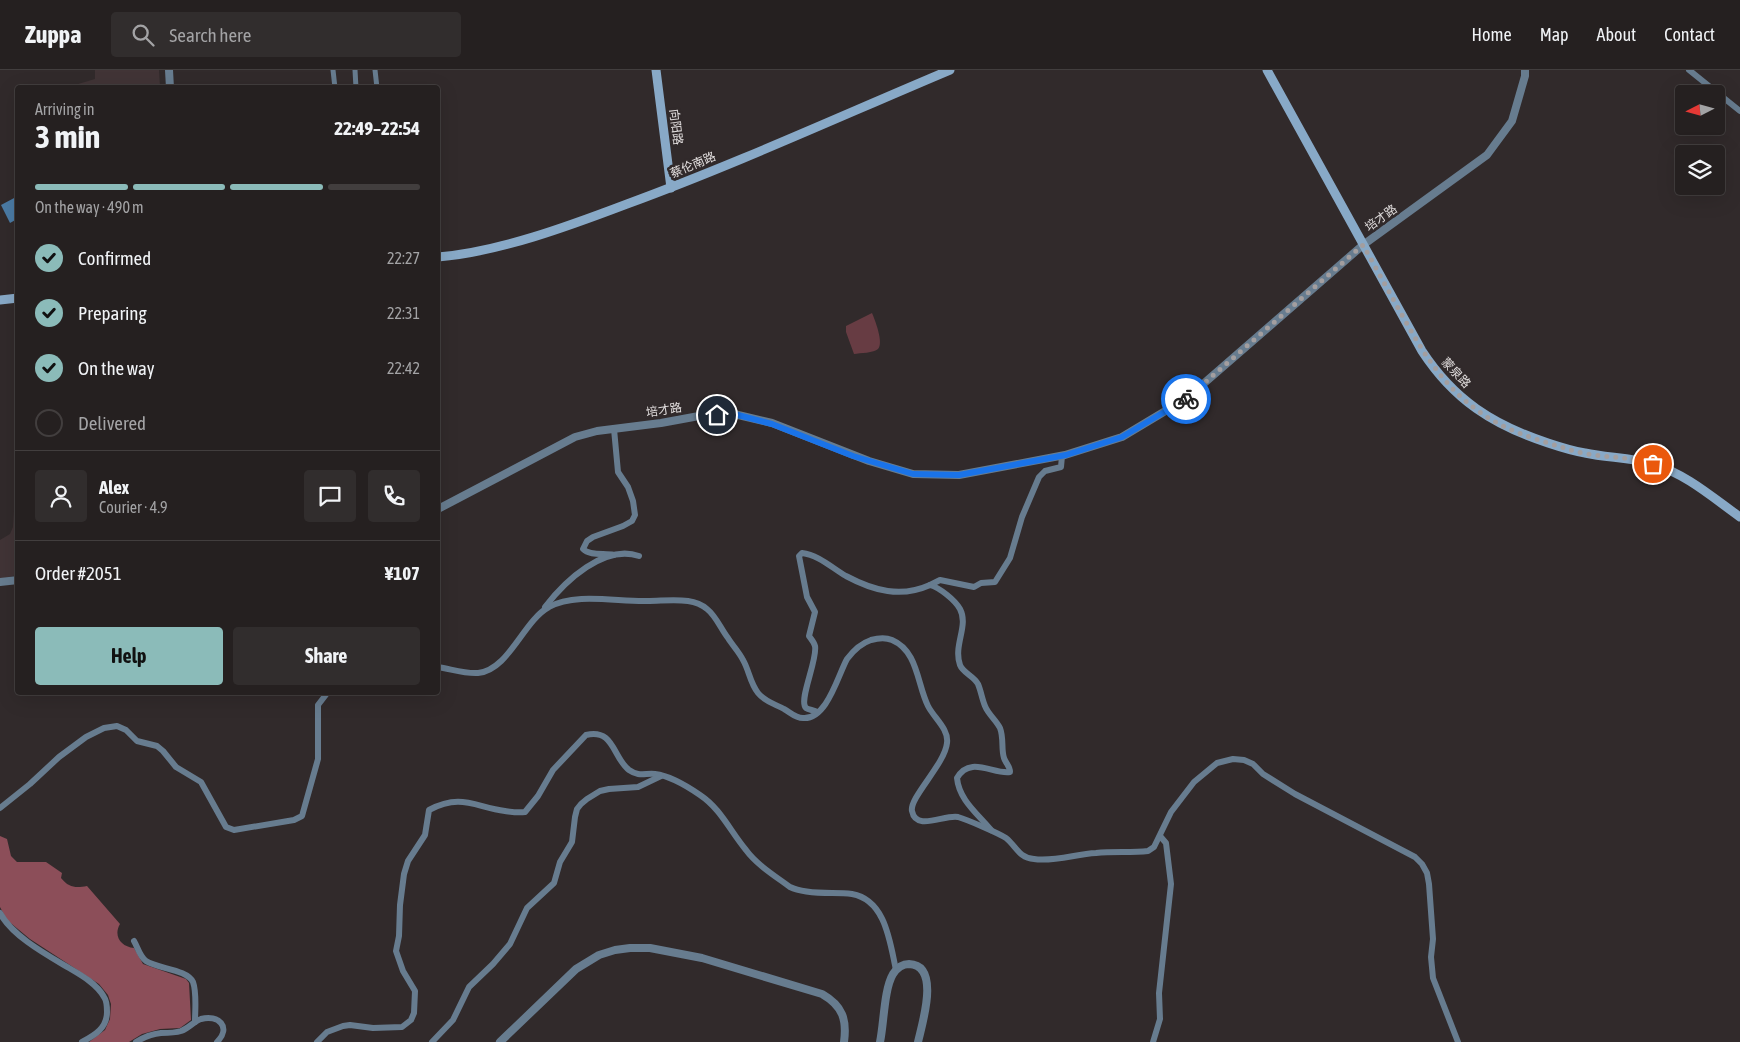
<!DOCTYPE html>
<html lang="en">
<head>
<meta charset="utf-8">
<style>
  body { margin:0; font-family:"Asap Condensed","Noto Sans SC",sans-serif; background:#312d2d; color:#f1f3f6; height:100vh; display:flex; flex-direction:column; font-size:19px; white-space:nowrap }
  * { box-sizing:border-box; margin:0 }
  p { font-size:16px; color:#a3a3a5 }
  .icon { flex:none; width:28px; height:28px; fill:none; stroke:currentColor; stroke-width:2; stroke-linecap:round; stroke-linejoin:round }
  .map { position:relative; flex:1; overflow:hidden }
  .sheet { position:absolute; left:15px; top:15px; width:425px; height:610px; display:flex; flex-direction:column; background:#252020; border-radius:5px; box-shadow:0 5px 20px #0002,0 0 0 1px #423e3e }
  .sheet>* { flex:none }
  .needle { width:32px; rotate:264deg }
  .buttons { position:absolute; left:1675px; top:15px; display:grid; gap:10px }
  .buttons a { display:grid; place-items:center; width:50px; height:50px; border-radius:5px; background:#252020; box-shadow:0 5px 20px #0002,0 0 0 1px #423e3e; font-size:25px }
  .pin { position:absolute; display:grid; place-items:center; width:42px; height:42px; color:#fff; margin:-21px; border:2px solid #fff; border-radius:50%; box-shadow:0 1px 5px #0007 }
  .courier { position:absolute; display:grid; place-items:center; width:50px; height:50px; margin:-25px; border:4px solid #1a73e8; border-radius:50%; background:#fff; color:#222; box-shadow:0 1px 6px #0007 }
  .headline em { font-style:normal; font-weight:700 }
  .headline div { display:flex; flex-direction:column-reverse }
  .headline { display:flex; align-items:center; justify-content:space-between; height:85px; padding:0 20px }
  h1 { font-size:32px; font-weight:700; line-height:38px }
  .bar { display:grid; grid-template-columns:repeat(4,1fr); gap:8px 5px; align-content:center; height:60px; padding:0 20px }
  .bar i { height:6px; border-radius:4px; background:#423e3e }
  .bar .current { background:#8bbbb9 }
  .bar p { grid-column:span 4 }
  .line { display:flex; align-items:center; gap:12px; padding:0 20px; border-top:1px solid #423e3e }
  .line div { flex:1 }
  .round { display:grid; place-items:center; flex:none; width:52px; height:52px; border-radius:5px; background:#312d2d }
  ol { padding:0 20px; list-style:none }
  li { display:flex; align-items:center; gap:15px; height:55px }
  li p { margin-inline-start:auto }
  li .icon { padding:5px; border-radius:50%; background:#8bbbb9; color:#111; stroke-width:4 }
  li:last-child { color:#a3a3a5 }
  li i { width:28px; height:28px; border:2px solid #423e3e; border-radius:50% }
  .action { display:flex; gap:10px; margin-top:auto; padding:10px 20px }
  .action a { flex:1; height:58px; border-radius:5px; background:#8bbbb9; color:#111; font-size:20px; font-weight:700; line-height:58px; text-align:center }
  .action a+a { background:#312d2d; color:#f1f3f6 }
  header { display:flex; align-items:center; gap:30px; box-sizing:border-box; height:70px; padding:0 25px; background:#252020; border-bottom:1px solid #423e3e }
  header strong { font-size:24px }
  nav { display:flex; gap:28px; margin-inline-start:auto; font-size:18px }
  .search { width:350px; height:45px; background:#312d2d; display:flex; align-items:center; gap:12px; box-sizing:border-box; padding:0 18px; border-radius:5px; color:#a3a3a5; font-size:19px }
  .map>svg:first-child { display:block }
  .built { fill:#413436 }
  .green { fill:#673c43 }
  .forest { fill:#8c4e59 }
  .water { fill:#4b7ba5 }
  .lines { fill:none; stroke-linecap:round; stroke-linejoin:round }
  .pedestrian { stroke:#677c8f; stroke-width:5 }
  .minor { stroke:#677c8f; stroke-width:6 }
  .tertiary { stroke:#677c8f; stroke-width:8 }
  .secondary { stroke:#88a9c7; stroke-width:9 }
  .done { stroke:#a39e9f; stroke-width:5; stroke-dasharray:0 9 }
  .route { stroke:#1a73e8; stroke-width:6 }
  .labels { text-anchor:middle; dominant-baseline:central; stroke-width:5; stroke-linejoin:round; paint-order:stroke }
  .street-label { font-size:12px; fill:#e1dddd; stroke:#312a2b }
</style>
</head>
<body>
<header>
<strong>Zuppa</strong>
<div class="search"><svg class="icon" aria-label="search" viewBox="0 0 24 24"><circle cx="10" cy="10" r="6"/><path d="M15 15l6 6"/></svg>Search here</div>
<nav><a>Home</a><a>Map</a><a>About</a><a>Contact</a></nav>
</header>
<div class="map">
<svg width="1740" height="972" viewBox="0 0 1740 972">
  <rect width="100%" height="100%" fill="#312a2b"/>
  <g class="built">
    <polygon points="95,0 159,0 160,17 68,17 95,9"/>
    <polygon points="17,436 17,505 0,509 0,470 10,464 13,457 14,441"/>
  </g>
  <path class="green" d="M872,243C875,250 884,273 878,279C874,283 860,283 854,284L846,262V256Z"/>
  <path class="forest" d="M0,766L7,769L11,786L17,792H46L62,803L61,808C69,818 76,818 87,816L120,854C113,866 121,877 134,878L143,894L186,909L189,913L191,950L180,958L160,959L142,964L129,972H89L105,960L110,949L111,934L108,925L99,914L30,869L7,850L0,837Z"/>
  <polygon class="water" points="16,127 17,131 17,149 10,153 1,135"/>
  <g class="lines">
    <g class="pedestrian">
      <polyline points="333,0 335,18"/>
      <polyline points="355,0 356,18"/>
      <polyline points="375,0 377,18"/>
    </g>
    <g class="minor">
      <polyline points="1689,0 1740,41"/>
      <path d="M614,485C604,483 590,486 583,479L587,471L593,467L623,456L632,451L635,445L633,431L628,417L618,402L614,359"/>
      <polyline points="930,515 940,510 974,517 981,513 995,512 1010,488 1022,447 1039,407 1045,401 1061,397 1062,386"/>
      <path d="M545,537C565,511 604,474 639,486"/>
      <path d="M438,597C451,599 465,604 478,603C509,600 523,551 549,537C575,522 618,532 647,531C661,531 674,529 688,531C695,532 701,534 707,539C716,546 721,559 728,568C733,576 739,582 743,590C749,600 750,613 758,623C765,632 775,634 784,639C790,642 795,648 803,648C827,650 838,605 847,589C853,581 862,573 871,570C878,568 885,567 892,570C918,581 917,614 928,636C934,648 949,659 947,673C945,694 909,728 912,741C916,762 945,744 958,747C968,750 998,763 1006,768C1016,776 1019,788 1034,789C1054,792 1076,784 1096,783C1114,781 1131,783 1148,781L1154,777L1171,742L1194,712L1217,693L1233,689L1244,690L1253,694L1263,704L1295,724L1415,787L1422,794L1427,803L1429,814L1433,869L1431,887L1433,908L1458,972"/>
      <path d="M817,642C814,640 809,640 806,638C798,631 818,589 815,576C814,572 811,569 809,566L815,542L807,527L799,486L802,483C819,485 832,498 846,506C874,521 901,528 930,515C940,518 955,530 960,539C969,556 953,575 960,595C963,603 974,606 978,614C981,621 982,629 985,636C988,644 996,650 1000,658C1004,668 1001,679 1004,688C1006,694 1010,696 1010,702C994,705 970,685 957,708C959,730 978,744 991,760"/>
      <polyline points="0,738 30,714 59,687 86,667 104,658 117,656 126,660 137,671 157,676 163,681 176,697 201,712 226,757 234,760 294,750 302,746 318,689 318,635 328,622"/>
      <path d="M0,843C12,866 47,885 69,898C81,905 97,914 104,927C107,931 107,936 107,942C107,958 95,965 82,972"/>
      <path d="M134,871C138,878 140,887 146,891C158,899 187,899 193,912C197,923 195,940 195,952"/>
      <path d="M136,972C144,967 152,964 161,963C168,963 175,963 181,961C189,958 193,952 201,949C218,944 232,957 217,972"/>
      <path d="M317,972L327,962L343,956L350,955L373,958L402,957L411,950L414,943L415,921L403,901L396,881L399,866L400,835L404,804L408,791L425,765L429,740C461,723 475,737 505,741C512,742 518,743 525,742L538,726L553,700L586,665C614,658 613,688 629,700C639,707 645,703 655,704C671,706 687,716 700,725C721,739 730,761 746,780C757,795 775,806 790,817C800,822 820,823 832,823C839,823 845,823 852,824C886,830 890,873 896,900"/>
      <polyline points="432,972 453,950 469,917 493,894 510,874 527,838 554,813 560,792 572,772 575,747 577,739 581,734 587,729 600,721 609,719 638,717 661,706"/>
      <polyline points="1153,972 1160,949 1159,923 1171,814 1166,773 1160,766"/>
    </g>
    <g class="tertiary">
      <polyline points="169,0 170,18"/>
      <polyline points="438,439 575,367 597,361 661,353 699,346 734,344 772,353 869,391 913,404 959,405 1065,385 1122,367 1187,328 1363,175 1487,85 1512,51 1525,6 1525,0"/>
      <polyline points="0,512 18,510"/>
      <path d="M500,972L576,899L599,885L615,880L630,878H650L702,888L822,924C843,936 847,950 844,972"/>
      <path d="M880,972C884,953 884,919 893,904C897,898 902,894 909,894C941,895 922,954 918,972"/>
    </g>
    <g class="secondary">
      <polyline points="656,0 671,118"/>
      <path d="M1267,0L1422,281C1454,330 1493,355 1548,373C1560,377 1572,381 1585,383C1607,388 1630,387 1653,394C1686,404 1712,427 1740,447"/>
      <path d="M438,187C499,182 569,156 627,134C736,94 843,45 950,0"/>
      <polyline points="0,230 18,228"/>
    </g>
  </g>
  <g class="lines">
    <path class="done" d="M1186,329L1363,175C1376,198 1389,222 1402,245C1427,290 1451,328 1499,354C1522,366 1549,373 1574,381C1600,388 1627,386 1653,394"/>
    <polyline class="route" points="717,345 734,344 772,354 853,386 913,404 959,405 1066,385 1122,367 1186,329"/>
  </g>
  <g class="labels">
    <g class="street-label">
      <text transform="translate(676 57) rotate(83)">向阳路</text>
      <text transform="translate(693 95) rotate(-23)">蔡伦南路</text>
      <text transform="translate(1381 148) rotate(-36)">培才路</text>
      <text transform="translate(1456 303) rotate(47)">蒙泉路</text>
      <text transform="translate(664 340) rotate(-9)">培才路</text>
    </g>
  </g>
</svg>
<div class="buttons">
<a><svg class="needle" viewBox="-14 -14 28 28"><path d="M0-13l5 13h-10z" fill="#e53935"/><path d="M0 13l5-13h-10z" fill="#a3a3a5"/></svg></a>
<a><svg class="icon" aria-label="layers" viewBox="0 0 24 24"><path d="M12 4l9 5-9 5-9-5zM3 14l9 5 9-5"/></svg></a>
</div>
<div class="pin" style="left:1653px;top:394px;background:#ea580c"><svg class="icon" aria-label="bag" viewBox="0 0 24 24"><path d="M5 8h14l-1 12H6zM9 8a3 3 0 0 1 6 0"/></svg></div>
<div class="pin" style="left:717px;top:345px;background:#1f2937"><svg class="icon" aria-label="home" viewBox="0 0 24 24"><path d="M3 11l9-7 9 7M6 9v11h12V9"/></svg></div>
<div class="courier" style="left:1186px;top:329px"><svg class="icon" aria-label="bike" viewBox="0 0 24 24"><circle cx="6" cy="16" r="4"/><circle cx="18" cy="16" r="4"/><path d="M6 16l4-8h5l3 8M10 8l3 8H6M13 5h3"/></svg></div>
<section class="sheet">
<div class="headline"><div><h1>3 min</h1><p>Arriving in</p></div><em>22:49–22:54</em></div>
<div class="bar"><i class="current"></i><i class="current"></i><i class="current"></i><i></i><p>On the way · 490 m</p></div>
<ol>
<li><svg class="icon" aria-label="check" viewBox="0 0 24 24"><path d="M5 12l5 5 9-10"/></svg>Confirmed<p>22:27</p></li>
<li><svg class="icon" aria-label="check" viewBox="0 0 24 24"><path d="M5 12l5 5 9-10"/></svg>Preparing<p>22:31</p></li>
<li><svg class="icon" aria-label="check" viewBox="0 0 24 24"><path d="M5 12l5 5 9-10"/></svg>On the way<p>22:42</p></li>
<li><i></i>Delivered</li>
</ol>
<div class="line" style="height:90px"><a class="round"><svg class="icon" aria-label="person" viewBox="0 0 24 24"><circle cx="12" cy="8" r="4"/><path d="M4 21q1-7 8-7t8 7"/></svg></a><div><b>Alex</b><p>Courier · 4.9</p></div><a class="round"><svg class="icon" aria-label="chat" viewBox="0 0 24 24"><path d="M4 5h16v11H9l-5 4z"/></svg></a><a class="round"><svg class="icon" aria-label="phone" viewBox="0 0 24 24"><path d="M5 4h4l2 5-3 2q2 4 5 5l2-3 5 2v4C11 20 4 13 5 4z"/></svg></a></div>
<div class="line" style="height:65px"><div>Order #2051</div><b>¥107</b></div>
<div class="action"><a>Help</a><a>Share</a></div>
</section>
</div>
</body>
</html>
